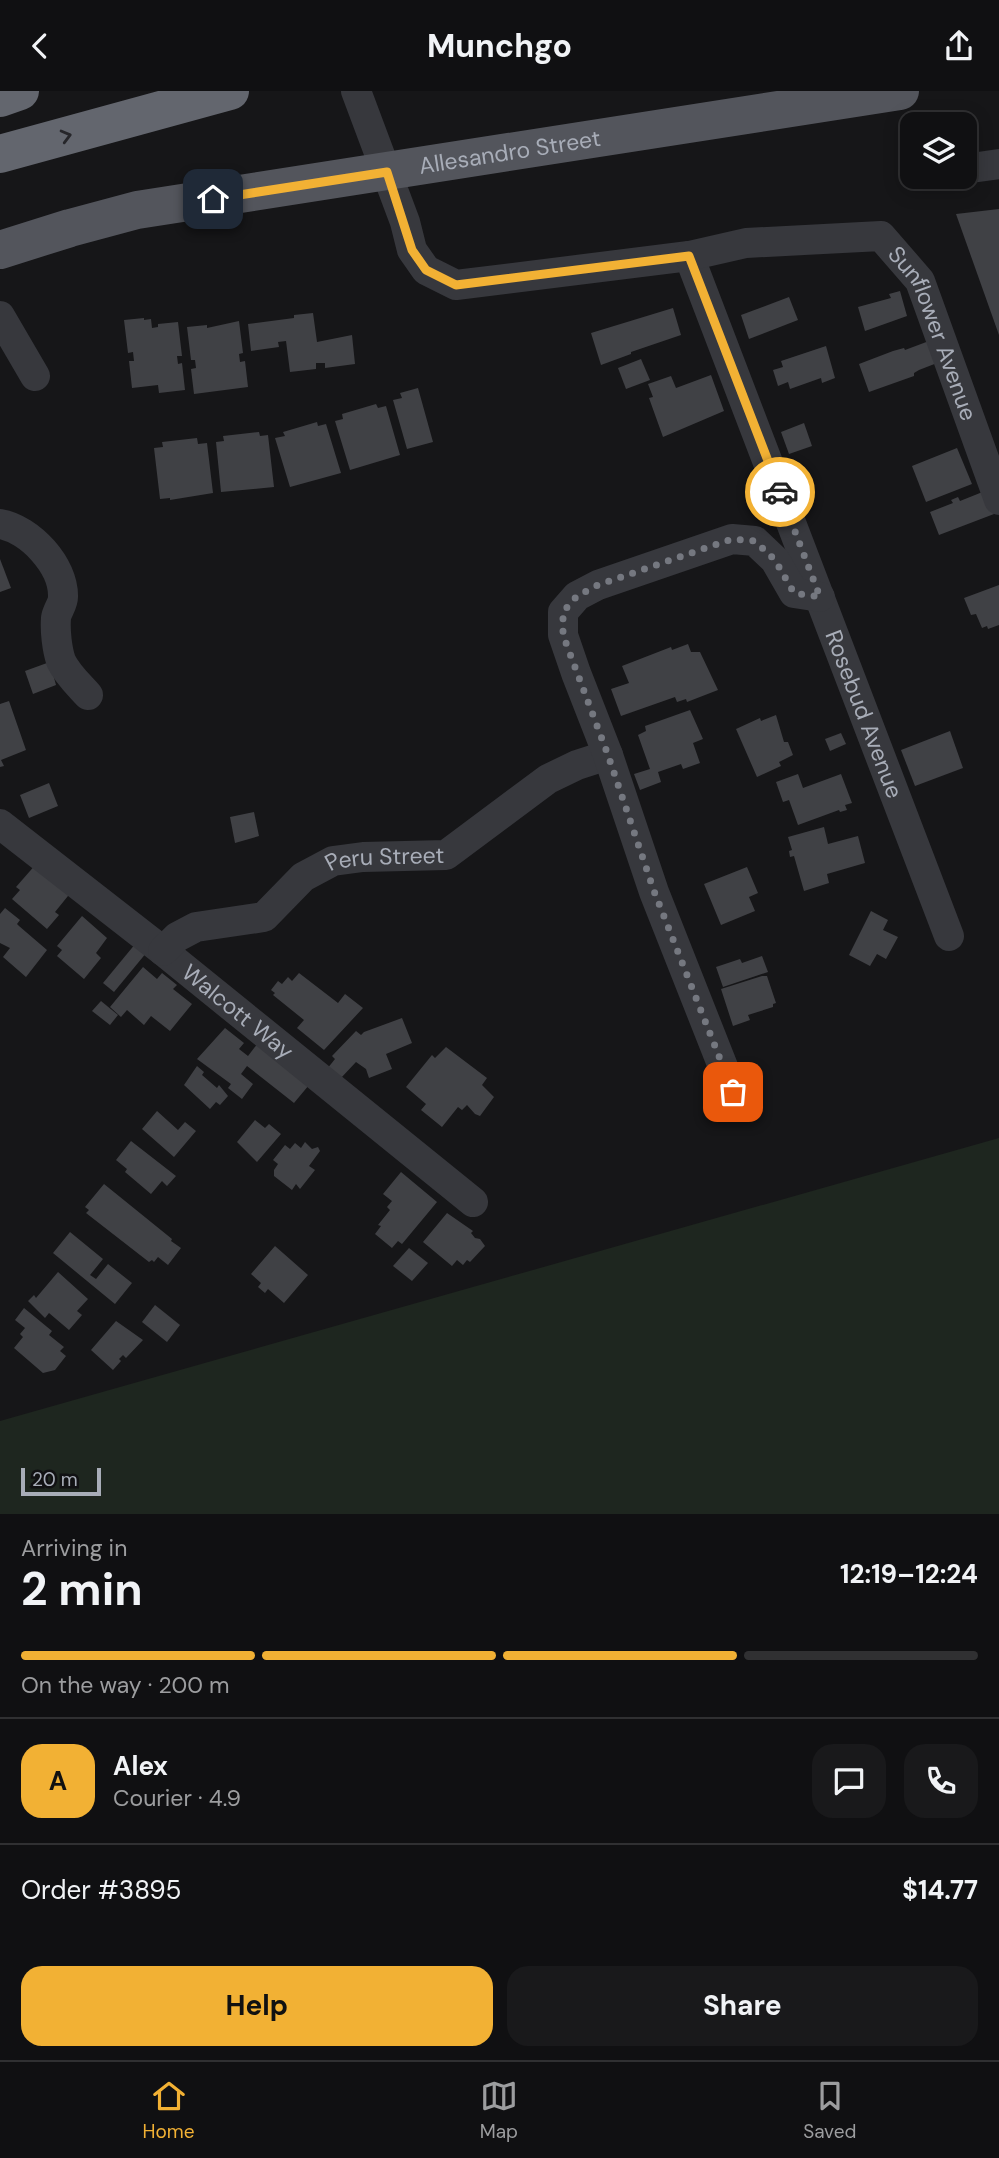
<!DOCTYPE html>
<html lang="en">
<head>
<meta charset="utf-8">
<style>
  body { margin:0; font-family:"DM Sans",sans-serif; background:#19191b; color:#f1f3f6; height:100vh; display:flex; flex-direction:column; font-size:26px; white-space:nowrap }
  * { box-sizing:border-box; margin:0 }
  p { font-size:23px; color:#9c9d9f }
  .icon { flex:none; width:38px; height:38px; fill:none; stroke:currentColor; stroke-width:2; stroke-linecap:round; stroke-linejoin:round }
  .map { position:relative; height:1423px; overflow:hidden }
  .side { display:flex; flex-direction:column; background:#101012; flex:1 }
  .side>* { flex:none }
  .tools { position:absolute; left:900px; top:21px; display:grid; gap:14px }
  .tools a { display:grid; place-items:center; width:77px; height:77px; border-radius:14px; background:#101012; box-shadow:0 4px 18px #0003,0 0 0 2px #303032; font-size:35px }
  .scale { position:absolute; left:21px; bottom:18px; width:80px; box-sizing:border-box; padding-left:7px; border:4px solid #a8adb8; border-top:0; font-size:19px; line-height:24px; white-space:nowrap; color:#a8adb8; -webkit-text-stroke:5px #111113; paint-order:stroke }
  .pin { position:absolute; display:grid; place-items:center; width:60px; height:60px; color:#fff; margin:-30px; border-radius:14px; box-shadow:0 4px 10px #0006 }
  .courier { position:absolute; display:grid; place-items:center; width:70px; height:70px; margin:-35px; border:5px solid #f2b134; border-radius:50%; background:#fff; color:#222; box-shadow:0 2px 9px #0007 }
  .headline em { font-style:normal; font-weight:700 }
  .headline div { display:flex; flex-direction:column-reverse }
  .headline { display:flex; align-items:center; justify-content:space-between; height:119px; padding:0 21px }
  h1 { font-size:46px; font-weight:700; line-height:52px }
  .bar { display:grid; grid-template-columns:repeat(4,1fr); gap:10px 7px; align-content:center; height:84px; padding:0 21px }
  .bar i { height:9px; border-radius:5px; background:#303032 }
  .bar .selected { background:#f2b134 }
  .bar p { grid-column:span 4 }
  .line { display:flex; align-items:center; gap:18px; padding:0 21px; border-top:2px solid #303032 }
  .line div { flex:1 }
  .round { display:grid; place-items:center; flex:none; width:74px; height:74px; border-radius:21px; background:#19191b }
  .cta { display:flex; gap:14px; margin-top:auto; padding:14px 21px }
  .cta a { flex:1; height:80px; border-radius:21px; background:#f2b134; color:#111; font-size:28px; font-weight:700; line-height:80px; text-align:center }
  .cta a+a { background:#19191b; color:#f1f3f6 }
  header { display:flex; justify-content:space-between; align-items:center; height:91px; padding:0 21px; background:#101012; font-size:32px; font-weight:700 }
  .dock { display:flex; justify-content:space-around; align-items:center; height:98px; border-top:2px solid #303032; background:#101012; font-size:19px; color:#9c9d9f }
  .dock a { display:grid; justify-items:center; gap:4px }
  .dock .selected { color:#f2b134 }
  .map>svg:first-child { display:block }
  .green { fill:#1e261f }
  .building { fill:#404145 }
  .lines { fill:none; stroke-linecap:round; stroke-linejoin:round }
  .minor { stroke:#37383d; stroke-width:30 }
  .major { stroke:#53555c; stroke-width:38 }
  .highway { stroke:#63666e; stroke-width:38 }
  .oneway { stroke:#26262a }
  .done { stroke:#757880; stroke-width:7; stroke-dasharray:0 12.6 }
  .route { stroke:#f2b134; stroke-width:9 }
  .labels { text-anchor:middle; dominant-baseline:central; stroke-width:5; stroke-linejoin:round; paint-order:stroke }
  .street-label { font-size:23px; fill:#a8adb8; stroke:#111113 }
</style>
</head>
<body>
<header><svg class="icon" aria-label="back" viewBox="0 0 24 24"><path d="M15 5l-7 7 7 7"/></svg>Munchgo<svg class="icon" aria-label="share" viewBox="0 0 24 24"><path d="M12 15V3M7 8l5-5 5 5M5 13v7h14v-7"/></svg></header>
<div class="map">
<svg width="999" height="1423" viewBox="0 0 999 1423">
  <rect width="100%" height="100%" fill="#161618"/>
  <polygon class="green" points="999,1047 999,1423 0,1423 0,1330"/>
  <g class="building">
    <polygon points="999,118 999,244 956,123"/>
    <polygon points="900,200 907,225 865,240 858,216 891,207 889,203"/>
    <polygon points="789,206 798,229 749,248 741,224"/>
    <polygon points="673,217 681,244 631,261 631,263 601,274 591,242"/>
    <polygon points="313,222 317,251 352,244 355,273 325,277 325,272 316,272 316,278 290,281 286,250 278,251 279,256 251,260 248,233 294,227 294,224"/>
    <polygon points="144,227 144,229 151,228 152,237 158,236 158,233 178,231 182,265 177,265 178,273 182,272 185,299 159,302 158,294 132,297 129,270 134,270 133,261 128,262 124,229"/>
    <polygon points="239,230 243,262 239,263 240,271 245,270 248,296 194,303 191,278 196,277 195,269 191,269 187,236 207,234 207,237"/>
    <polygon points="929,250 937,272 919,279 914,282 914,285 869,301 859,273 893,260 904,257 905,259"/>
    <polygon points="826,255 835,287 822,292 821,287 790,298 788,291 778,295 773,279 783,276 781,270"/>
    <polygon points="641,268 650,289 626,298 618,277"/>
    <polygon points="711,284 724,320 663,346 649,307 653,306 648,293 671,285 676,297"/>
    <polygon points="418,297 433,351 407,358 393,309 402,307 400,302"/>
    <polygon points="376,313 378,317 386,315 400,364 350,379 335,330 343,328 342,323"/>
    <polygon points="317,331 318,335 326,333 341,382 290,396 275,347 285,345 283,341"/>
    <polygon points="804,332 812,355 789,363 781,341"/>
    <polygon points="259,341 260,345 268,344 274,396 221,401 216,351 224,350 223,345"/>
    <polygon points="197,347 198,353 207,352 213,402 170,409 170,407 160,408 154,357 163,356 162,351"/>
    <polygon points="957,357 972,393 926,411 912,375"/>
    <polygon points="985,400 994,423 939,444 930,421 953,412 951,409 958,406 960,410"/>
    <polygon points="0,468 11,497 0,501"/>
    <polygon points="999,494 999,534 988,538 987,535 982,537 976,523 971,524 964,507"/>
    <polygon points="688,553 691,561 700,561 718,599 687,611 686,608 677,611 675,606 621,625 611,598 629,592 622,575 671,556 672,559"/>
    <polygon points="47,572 53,583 56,594 33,603 25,580"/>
    <polygon points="9,610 26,659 1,669 4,675 0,676 0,613"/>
    <polygon points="690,619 703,648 693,652 700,672 683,678 681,673 658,681 661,691 640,699 634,683 650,678 638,644 646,640 645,635"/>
    <polygon points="776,624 784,651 788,651 793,664 779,671 781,675 757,686 736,638 760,627 761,630"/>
    <polygon points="950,640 963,677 915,695 901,659"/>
    <polygon points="841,642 846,653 830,660 825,648"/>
    <polygon points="798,683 803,697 841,683 852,712 845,714 847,719 840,721 839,719 798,734 789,709 783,711 776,691"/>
    <polygon points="49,692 58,715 29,727 20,704"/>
    <polygon points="254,721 259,745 235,752 230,726"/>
    <polygon points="824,736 828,753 858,745 865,772 827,783 829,792 804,800 794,765 790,766 789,760 792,759 788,746"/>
    <polygon points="37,772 72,800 55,821 59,824 47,838 12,808 20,799 16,796"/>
    <polygon points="747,776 758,802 749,806 755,820 721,834 704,793"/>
    <polygon points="5,817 20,829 17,833 19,835 47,859 26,886 3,866 10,857 0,852 0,823"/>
    <polygon points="871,820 888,829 883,839 898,846 886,868 877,863 870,875 849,864"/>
    <polygon points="82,825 107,847 96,862 101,867 84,888 57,865 62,859 57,855"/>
    <polygon points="136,852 147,861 114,901 103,892"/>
    <polygon points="762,865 768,881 723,896 716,876 740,868 742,872"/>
    <polygon points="143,876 157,888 162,882 177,894 173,898 192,913 170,940 151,925 144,934 127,919 121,926 110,916"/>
    <polygon points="299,882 338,912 345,903 363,917 324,959 297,937 304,929 273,904 275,902 271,899 278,890 282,893 288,886 292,890"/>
    <polygon points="762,885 767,885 776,912 773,913 773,916 748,924 750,929 733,935 721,898"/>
    <polygon points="101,910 118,924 110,934 92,920"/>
    <polygon points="402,927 412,952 386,963 392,978 369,987 366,978 356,971 340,988 327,978 335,968 332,965 356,940 361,944 364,941"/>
    <polygon points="225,937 244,952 239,958 248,965 258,952 309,994 294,1012 247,975 241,983 253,993 242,1008 228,997 231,993 197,968"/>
    <polygon points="446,956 487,987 482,994 494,1006 480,1025 475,1023 467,1014 462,1019 458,1016 442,1036 421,1019 426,1013 406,996 432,964 435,967"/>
    <polygon points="197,975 204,981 202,984 217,997 219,994 228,1005 220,1014 216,1011 210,1018 184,994"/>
    <polygon points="157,1020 178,1039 185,1031 196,1040 174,1066 142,1038"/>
    <polygon points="255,1029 265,1037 269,1033 281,1043 257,1071 237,1051"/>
    <polygon points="131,1050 176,1085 167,1095 162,1090 151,1103 125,1081 127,1078 116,1069"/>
    <polygon points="305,1051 312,1058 318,1056 320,1060 309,1075 315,1079 300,1098 296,1093 292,1099 274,1085 274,1079 278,1073 273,1069 285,1054 290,1058 295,1052 301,1057"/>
    <polygon points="401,1081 437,1111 402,1153 398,1150 392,1157 375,1143 381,1135 378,1134 390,1119 387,1116 392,1110 383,1103"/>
    <polygon points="104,1093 172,1148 171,1150 181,1157 168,1174 158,1166 154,1171 152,1169 149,1171 86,1122 89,1119 85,1116"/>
    <polygon points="447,1122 473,1140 471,1142 475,1147 480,1148 485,1155 470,1171 467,1169 463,1174 457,1169 452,1175 423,1151"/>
    <polygon points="70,1141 103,1168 90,1184 96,1188 108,1173 132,1192 115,1213 53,1162"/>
    <polygon points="275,1155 308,1184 284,1212 268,1198 265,1202 258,1196 261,1192 251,1183"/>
    <polygon points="409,1157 428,1172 412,1190 393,1175"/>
    <polygon points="58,1181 88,1208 77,1220 82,1224 69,1239 49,1222 45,1227 28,1210 34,1204 36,1207"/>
    <polygon points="155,1214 180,1234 167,1251 142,1231"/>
    <polygon points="24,1217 52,1240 49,1244 64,1256 60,1260 66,1265 55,1279 43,1282 14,1257 23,1246 20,1243 25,1237 15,1229"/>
    <polygon points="116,1230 143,1249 126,1267 123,1264 119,1268 121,1270 113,1279 91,1259"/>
  </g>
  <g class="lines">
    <g class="minor">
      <path id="s1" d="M356,0L405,131L412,159L426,179L456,194L689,165L949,845"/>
      <polyline points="964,78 999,73"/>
      <path id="s2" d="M689,165L746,152L881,145L920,190L999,409"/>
      <polyline points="0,225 35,285"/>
      <path d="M0,433C30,438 64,475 63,506C63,513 57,520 56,527C55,540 57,558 61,570C67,583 79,594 88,604"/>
      <path id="s3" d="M0,733L163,860L473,1111"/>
      <path id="s4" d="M163,860L177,846L196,836L264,826L303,786L333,770L363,766L446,764L548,688L577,674L608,664"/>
      <polyline points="733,1001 654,801 608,664 576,582 563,544 563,521 577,505 598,494 732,448 755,450 775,469 794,502 820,506"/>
    </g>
    <path class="major" id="s5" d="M0,159L70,137L137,119L900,0"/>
    <g class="highway">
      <polyline points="0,7 20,0"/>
      <polyline points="0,63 230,0"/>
    </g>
  </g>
  <defs><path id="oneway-chevron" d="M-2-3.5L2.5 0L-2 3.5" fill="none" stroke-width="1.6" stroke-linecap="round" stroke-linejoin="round" transform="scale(1.75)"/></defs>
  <use class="oneway" href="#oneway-chevron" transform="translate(66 45) rotate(-15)"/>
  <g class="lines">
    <polyline class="done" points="733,1001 654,800 608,664 563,544 563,521 577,505 598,494 732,448 755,450 775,469 794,502 820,506 780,401"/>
    <polyline class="route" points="213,108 387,81 412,159 426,179 456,194 689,165 780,401"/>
  </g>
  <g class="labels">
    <g class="street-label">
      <text stroke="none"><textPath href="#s5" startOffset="520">Allesandro Street</textPath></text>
      <text stroke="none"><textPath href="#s2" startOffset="306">Sunflower Avenue</textPath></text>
      <text stroke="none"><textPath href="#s1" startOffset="952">Rosebud Avenue</textPath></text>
      <text stroke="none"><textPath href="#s4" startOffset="252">Peru Street</textPath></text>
      <text stroke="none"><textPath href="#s3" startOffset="303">Walcott Way</textPath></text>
    </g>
  </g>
</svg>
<div class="tools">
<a><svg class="icon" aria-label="layers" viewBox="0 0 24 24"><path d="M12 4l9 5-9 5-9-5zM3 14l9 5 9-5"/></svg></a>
</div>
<div class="scale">20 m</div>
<div class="pin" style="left:733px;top:1001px;background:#ea580c"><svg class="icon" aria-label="bag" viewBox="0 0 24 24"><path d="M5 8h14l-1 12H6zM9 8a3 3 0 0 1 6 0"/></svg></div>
<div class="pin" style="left:213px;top:108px;background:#1f2937"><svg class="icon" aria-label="home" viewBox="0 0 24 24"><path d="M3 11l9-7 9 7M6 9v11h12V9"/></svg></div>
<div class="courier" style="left:780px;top:401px"><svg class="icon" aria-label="car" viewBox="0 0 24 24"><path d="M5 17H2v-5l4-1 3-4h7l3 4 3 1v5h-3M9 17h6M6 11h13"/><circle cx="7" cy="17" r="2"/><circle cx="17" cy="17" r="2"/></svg></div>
</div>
<section class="side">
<div class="headline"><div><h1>2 min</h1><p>Arriving in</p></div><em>12:19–12:24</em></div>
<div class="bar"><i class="selected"></i><i class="selected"></i><i class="selected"></i><i></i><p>On the way · 200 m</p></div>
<div class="line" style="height:126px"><b class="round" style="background:#f2b134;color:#111">A</b><div><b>Alex</b><p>Courier · 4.9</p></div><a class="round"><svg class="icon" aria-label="chat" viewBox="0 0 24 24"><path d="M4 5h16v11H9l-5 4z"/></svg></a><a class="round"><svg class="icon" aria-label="phone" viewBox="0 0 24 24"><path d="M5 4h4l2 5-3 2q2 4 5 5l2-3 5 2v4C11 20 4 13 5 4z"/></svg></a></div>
<div class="line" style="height:91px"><div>Order #3895</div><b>$14.77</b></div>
<div class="cta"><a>Help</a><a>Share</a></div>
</section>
<nav class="dock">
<a class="selected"><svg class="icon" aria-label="home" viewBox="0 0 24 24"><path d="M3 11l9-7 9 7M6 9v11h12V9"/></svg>Home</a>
<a><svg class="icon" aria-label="map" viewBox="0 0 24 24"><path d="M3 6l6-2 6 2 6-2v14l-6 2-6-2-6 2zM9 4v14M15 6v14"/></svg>Map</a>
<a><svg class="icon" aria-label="saved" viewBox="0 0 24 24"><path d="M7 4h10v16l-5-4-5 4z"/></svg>Saved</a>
</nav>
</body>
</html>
